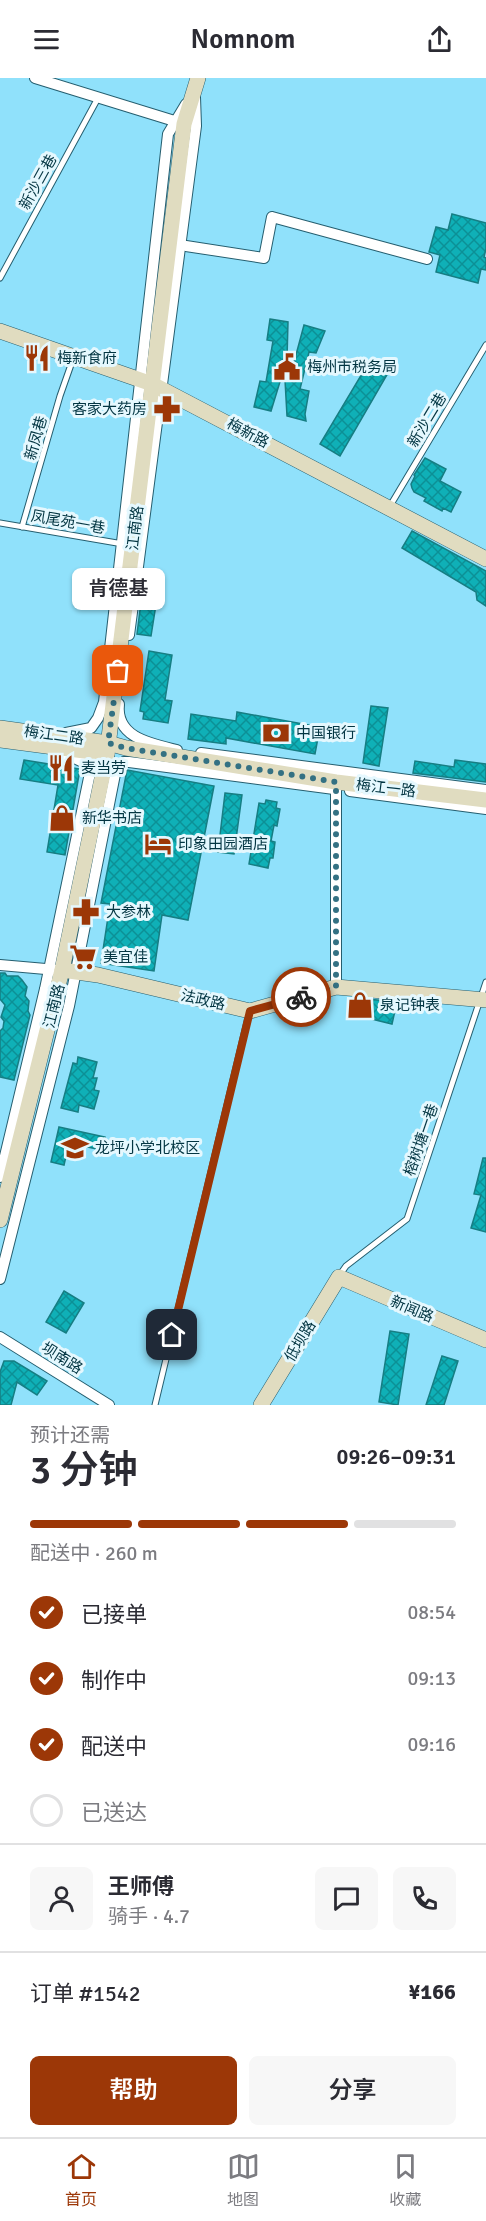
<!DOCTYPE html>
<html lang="zh">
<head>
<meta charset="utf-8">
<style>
  body { margin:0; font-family:Signika,"Noto Sans SC",sans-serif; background:#f7f7f7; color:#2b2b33; height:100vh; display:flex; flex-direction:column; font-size:22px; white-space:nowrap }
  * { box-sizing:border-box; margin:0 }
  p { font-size:20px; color:#7c7c81 }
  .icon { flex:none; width:33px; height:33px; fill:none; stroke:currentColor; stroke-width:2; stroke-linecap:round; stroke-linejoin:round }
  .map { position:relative; height:1327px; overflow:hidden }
  .details { display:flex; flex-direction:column; background:#fff; flex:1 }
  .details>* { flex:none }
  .pin { position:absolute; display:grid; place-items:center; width:51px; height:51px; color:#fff; margin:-26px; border-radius:12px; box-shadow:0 3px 9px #0006 }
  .courier { position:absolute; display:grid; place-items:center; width:60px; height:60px; margin:-30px; border:4px solid #9c3707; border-radius:50%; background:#fff; color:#222; box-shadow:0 2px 8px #0007 }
  .bubble { position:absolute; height:42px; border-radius:9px; background:#fff; box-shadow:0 2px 4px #0004; font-size:20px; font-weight:600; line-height:42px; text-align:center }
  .overview em { font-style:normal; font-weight:600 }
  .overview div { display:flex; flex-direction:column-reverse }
  .overview { display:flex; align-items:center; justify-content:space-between; height:102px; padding:0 30px }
  h1 { font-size:39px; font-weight:600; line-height:45px }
  .bar { display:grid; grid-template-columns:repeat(4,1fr); gap:9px 6px; align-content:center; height:72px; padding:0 30px }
  .bar i { height:8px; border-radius:4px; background:#e1e1e2 }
  .bar .on { background:#9c3707 }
  .bar p { grid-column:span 4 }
  .line { display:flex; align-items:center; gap:15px; padding:0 30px; border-top:2px solid #e1e1e2 }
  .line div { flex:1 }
  .round { display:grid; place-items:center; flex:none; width:63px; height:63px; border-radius:9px; background:#f7f7f7 }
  ol { padding:0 30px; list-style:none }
  li { display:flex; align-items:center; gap:18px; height:66px }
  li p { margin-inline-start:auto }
  li .icon { padding:6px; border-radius:50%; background:#9c3707; color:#fff; stroke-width:4 }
  li:last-child { color:#7c7c81 }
  li i { width:33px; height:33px; border:3px solid #e1e1e2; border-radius:50% }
  .primary-button { display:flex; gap:12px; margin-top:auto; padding:12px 30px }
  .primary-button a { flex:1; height:69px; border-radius:9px; background:#9c3707; color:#fff; font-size:24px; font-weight:600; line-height:69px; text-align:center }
  .primary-button a+a { background:#f7f7f7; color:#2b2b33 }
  header { display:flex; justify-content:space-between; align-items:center; height:78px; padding:0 30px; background:#fff; font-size:27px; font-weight:600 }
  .tab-bar { display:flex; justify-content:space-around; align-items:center; height:84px; border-top:2px solid #e1e1e2; background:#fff; font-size:16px; color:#7c7c81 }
  .tab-bar a { display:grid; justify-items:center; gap:3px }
  .tab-bar .on { color:#9c3707 }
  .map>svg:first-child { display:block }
  .building { fill:url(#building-cross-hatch); stroke:#167e83; stroke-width:1.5 }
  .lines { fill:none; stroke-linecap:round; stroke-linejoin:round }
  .lane-casing { stroke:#255e6f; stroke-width:7 }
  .street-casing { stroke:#255e6f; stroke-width:12 }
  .secondary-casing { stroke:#255e6f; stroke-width:16 }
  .lane { stroke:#fff; stroke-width:5 }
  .street { stroke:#fff; stroke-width:10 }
  .secondary { stroke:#e0dcc0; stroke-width:15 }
  .done { stroke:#347183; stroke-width:6; stroke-dasharray:0 10.8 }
  .route { stroke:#9c3707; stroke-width:8 }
  .labels { text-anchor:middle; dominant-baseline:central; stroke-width:6; stroke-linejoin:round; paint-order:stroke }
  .street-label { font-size:15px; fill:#033542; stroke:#e5f8fe }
  .poi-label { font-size:15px; fill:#033542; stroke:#e5f8fe; text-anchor:start }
</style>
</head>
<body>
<header><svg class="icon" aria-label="menu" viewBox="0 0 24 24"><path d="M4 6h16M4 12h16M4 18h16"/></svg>Nomnom<svg class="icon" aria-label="share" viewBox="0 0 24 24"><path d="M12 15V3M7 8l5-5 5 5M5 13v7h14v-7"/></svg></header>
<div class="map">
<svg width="486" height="1327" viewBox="0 0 486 1327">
  <defs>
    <pattern id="building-cross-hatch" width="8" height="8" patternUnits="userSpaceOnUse" patternTransform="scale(1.5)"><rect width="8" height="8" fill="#0fb0b7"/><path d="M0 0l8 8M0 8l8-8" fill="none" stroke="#0c9096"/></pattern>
  </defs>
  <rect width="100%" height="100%" fill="#90e1fb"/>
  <g class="building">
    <polygon points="452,136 486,145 486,171 484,179 486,180 486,192 481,191 478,205 436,194 440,177 429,174 436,149 448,152"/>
    <polygon points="270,241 288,244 287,281 271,333 254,329 260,303 266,304 273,263 267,262"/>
    <polygon points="304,247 325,253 316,275 309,274 300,311 309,313 305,336 306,343 287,338 285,302 289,303"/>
    <polygon points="369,284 388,295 340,378 320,366"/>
    <polygon points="425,380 446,391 440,403 461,414 451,434 443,430 442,433 424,423 426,420 414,414 412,410 411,406 415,398 414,397"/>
    <polygon points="412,453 486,493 486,528 477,522 476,514 402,470"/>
    <polygon points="145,492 161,495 151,558 137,556"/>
    <polygon points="149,573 172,577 165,622 172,623 168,645 143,641 144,634 140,633"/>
    <polygon points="371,628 388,630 379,688 363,685"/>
    <polygon points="237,634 320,649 315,676 226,660 226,666 188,661 191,636 236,643"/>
    <polygon points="24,682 80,691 65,777 47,774 58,707 20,701"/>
    <polygon points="455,682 486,686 486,704 413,695 415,683 454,689"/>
    <polygon points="127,692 214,708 188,842 162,837 154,893 101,885 110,826 101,825"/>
    <polygon points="225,715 242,717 234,776 218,774"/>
    <polygon points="266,722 277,724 276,730 280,731 277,748 274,747 271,763 275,764 273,780 270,780 268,790 249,786 259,725 265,726"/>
    <polygon points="0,895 5,895 7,898 18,898 22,902 27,909 25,918 29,923 28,933 30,937 14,1002 0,999 0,953 3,950 4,943 1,939 5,927 0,921"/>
    <polygon points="367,921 397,924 392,946 363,939"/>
    <polygon points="78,979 97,984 93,1000 97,1000 94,1012 99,1013 94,1031 79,1027 78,1034 61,1030 73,985 77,986"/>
    <polygon points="59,1049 105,1059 102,1072 69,1065 64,1087 51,1084"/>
    <polygon points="483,1080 486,1080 486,1154 471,1150 481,1117 474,1116"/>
    <polygon points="64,1213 84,1225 66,1255 46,1244"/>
    <polygon points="390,1253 409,1256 398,1327 379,1324"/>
    <polygon points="442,1278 458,1283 444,1327 426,1327"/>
    <polygon points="4,1283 14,1283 47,1303 37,1317 17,1304 11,1327 0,1327 0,1294"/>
  </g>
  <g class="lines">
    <defs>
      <g id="lane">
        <polyline points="0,200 98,20"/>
        <polyline points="390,428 486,267"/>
        <polyline points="0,445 123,466"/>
        <polyline points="22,449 60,318 73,281"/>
        <polyline points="339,1198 346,1188 407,1141 486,904"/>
        <polyline points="155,1327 249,935"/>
      </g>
      <g id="street">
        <polyline points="35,0 181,45"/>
        <polyline points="186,168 264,180 272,139 427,181"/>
        <polyline points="129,557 196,48 195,19"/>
        <path d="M119,626C115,660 152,666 177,672"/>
        <polyline points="66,655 91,650 98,640 104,624 168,56 186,26"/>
        <polyline points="201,675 486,712"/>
        <polyline points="350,713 486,731"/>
        <polyline points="0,887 57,892"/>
        <polyline points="336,909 336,705"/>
        <polyline points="0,1099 45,911 90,695 87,686 70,678 60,677"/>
        <polyline points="0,1201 69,928 116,691 124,684 129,684 334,711"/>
        <polyline points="0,1259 109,1327"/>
      </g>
      <g id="secondary">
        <polyline points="0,253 152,306 486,481"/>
        <polyline points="0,650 108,665 126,670 336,704 486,722"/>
        <polyline points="0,662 107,676"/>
        <polyline points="62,892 98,897 250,933 336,909 486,922"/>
        <polyline points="0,1142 62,892 107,676 184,46 198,0"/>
        <polyline points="261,1327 339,1199 486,1262"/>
      </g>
    </defs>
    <use href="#lane" class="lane-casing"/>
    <use href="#street" class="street-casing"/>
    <use href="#secondary" class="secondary-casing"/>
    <use href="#lane" class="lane"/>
    <use href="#street" class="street"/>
    <use href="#secondary" class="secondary"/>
  </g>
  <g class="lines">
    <polyline class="done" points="118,593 108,665 126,670 336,704 336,909 301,919"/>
    <polyline class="route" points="172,1257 250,933 301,919"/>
  </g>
  <defs>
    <symbol id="restaurant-bare" viewBox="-9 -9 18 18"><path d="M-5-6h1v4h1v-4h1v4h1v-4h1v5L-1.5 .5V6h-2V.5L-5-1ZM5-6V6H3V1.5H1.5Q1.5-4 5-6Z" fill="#9c3707" stroke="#e5f8fe" stroke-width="2.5" paint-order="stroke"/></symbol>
    <symbol id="civic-bare" viewBox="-9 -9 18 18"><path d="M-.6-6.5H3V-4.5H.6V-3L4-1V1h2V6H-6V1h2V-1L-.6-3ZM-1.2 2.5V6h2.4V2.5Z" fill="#9c3707" stroke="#e5f8fe" stroke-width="2.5" paint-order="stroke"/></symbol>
    <symbol id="pharmacy-bare" viewBox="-9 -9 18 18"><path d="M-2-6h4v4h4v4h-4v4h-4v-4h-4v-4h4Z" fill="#9c3707" stroke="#e5f8fe" stroke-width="2.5" paint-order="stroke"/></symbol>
    <symbol id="bank-bare" viewBox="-9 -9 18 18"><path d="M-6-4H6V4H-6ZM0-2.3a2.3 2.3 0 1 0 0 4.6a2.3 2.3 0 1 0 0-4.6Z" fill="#9c3707" stroke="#e5f8fe" stroke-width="2.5" paint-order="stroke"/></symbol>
    <symbol id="shop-bare" viewBox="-9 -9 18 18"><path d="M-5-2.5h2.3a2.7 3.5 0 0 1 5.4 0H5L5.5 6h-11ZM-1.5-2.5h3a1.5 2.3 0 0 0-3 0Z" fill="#9c3707" stroke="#e5f8fe" stroke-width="2.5" paint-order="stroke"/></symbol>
    <symbol id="hotel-bare" viewBox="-9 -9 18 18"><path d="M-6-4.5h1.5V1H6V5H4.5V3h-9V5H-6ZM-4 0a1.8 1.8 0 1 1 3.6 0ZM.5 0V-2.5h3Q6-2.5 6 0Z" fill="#9c3707" stroke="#e5f8fe" stroke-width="2.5" paint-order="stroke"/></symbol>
    <symbol id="supermarket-bare" viewBox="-9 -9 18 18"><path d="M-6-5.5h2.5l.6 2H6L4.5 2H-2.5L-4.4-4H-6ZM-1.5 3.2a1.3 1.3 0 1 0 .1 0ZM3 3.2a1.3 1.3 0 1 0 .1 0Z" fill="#9c3707" stroke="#e5f8fe" stroke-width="2.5" paint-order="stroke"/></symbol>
    <symbol id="school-bare" viewBox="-9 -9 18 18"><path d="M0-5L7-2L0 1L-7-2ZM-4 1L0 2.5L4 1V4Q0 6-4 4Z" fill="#9c3707" stroke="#e5f8fe" stroke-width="2.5" paint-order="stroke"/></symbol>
  </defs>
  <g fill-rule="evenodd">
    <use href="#restaurant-bare" x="18" y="261" width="38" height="38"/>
    <use href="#civic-bare" x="268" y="270" width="38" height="38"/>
    <use href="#pharmacy-bare" x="148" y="312" width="38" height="38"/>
    <use href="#bank-bare" x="257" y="636" width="38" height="38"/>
    <use href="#restaurant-bare" x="42" y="671" width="38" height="38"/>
    <use href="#shop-bare" x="43" y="721" width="38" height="38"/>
    <use href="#hotel-bare" x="139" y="747" width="38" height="38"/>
    <use href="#pharmacy-bare" x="67" y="815" width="38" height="38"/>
    <use href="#supermarket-bare" x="64" y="860" width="38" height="38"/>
    <use href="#shop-bare" x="341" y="908" width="38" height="38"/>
    <use href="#school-bare" x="56" y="1051" width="38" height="38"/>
  </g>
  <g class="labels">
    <g class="street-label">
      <text transform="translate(38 104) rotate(-61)">新沙三巷</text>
      <text transform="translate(427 342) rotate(-59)">新沙二巷</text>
      <text transform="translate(248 355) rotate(28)">梅新路</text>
      <text transform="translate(36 360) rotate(-74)">新凤巷</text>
      <text transform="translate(68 444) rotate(10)">凤尾苑一巷</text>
      <text transform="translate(135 450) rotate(-83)">江南路</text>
      <text transform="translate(54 657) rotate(8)">梅江二路</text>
      <text transform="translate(386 710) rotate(7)">梅江一路</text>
      <text transform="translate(203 922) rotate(13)">法政路</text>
      <text transform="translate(54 928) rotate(-76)">江南路</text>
      <text transform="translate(421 1062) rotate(-71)">榕树塘一巷</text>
      <text transform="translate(412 1231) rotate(23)">新闻路</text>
      <text transform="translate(300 1263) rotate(-59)">低坝路</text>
      <text transform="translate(62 1280) rotate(32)">坝南路</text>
    </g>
    <g class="poi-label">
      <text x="57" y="280">梅新食府</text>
      <text x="307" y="289">梅州市税务局</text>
      <text x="147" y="331" text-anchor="end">客家大药房</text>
      <text x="296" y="655">中国银行</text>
      <text x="81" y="690">麦当劳</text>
      <text x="82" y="740">新华书店</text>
      <text x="178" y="766">印象田园酒店</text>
      <text x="106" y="834">大参林</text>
      <text x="103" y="879">美宜佳</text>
      <text x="380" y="927">泉记钟表</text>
      <text x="95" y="1070">龙坪小学北校区</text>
    </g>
  </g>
</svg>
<div class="pin" style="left:118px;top:593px;background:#ea580c"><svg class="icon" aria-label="bag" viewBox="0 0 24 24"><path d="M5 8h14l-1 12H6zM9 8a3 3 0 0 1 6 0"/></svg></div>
<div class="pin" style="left:172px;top:1257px;background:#1f2937"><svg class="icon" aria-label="home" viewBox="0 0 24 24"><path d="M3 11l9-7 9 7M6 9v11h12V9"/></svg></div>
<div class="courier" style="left:301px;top:919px"><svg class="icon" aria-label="bike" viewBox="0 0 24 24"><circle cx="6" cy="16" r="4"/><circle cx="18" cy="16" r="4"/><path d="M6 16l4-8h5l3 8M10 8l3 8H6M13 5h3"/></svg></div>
<div class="bubble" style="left:72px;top:490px;width:93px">肯德基</div>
</div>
<section class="details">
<div class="overview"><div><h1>3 分钟</h1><p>预计还需</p></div><em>09:26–09:31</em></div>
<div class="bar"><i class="on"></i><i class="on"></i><i class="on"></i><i></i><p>配送中 · 260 m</p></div>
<ol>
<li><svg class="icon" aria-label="check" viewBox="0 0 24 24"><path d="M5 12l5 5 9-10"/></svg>已接单<p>08:54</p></li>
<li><svg class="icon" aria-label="check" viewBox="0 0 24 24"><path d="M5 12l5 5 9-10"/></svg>制作中<p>09:13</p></li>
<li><svg class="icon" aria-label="check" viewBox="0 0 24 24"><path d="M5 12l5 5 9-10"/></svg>配送中<p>09:16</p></li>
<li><i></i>已送达</li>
</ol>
<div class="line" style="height:108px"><a class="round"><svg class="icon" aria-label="person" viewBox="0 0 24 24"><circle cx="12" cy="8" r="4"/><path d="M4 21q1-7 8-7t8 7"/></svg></a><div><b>王师傅</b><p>骑手 · 4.7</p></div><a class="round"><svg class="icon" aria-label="chat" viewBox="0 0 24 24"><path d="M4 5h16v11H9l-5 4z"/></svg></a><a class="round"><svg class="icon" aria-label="phone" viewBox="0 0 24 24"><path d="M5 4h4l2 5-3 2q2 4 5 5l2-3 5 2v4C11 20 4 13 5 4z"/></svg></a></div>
<div class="line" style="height:78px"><div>订单 #1542</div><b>¥166</b></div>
<div class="primary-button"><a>帮助</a><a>分享</a></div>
</section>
<nav class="tab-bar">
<a class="on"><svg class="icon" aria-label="home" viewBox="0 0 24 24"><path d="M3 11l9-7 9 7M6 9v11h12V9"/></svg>首页</a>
<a><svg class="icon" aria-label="map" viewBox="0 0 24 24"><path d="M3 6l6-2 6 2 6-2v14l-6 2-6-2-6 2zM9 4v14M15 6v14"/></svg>地图</a>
<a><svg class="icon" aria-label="saved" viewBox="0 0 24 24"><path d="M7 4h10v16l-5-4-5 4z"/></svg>收藏</a>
</nav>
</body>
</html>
